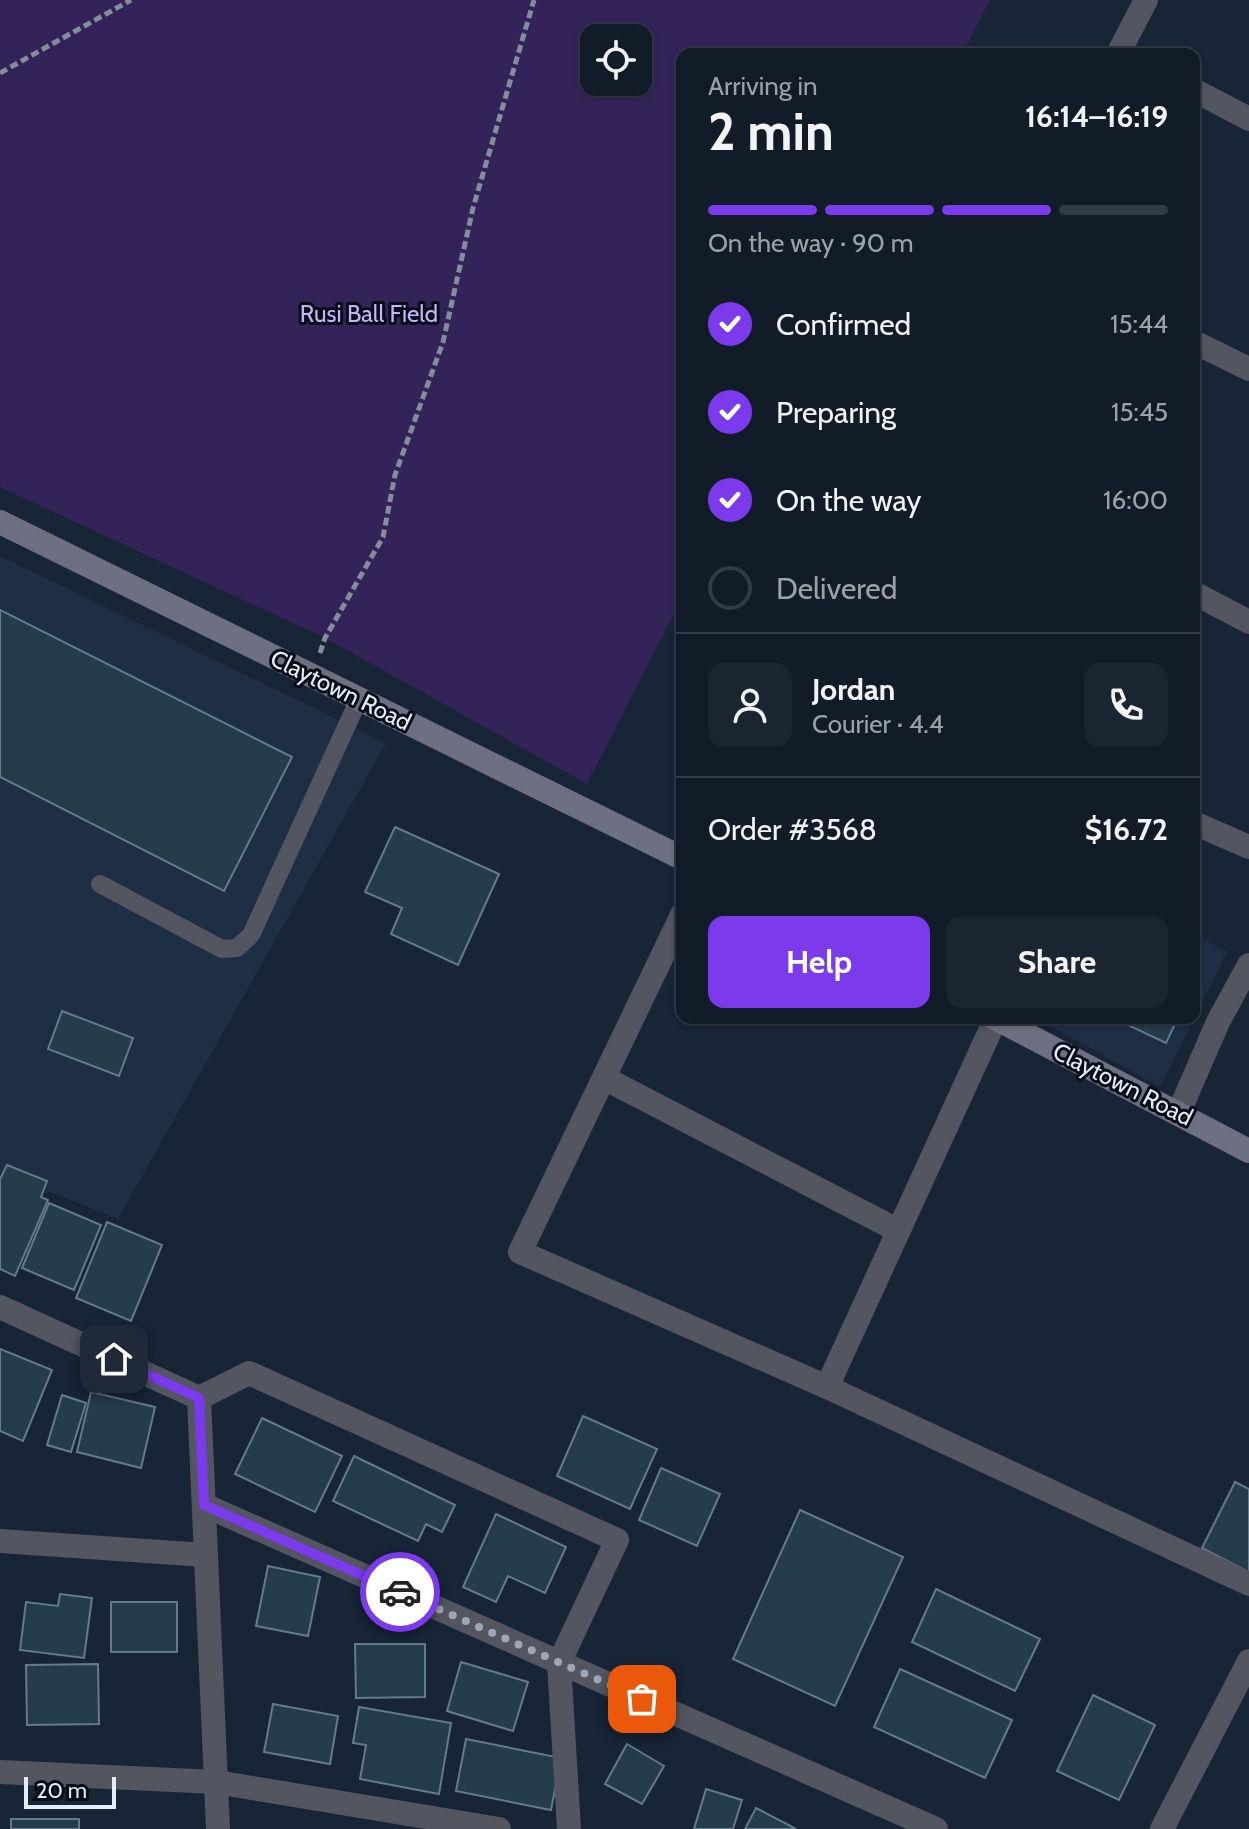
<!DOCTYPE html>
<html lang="en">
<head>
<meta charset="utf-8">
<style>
  body { margin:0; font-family:Cabin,sans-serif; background:#1b2531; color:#f1f3f6; height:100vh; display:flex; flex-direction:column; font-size:30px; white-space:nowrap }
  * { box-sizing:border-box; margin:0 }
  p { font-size:26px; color:#9ca1a8 }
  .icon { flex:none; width:44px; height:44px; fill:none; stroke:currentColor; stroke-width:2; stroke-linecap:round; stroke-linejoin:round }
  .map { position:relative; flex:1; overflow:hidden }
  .panel { position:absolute; left:676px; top:48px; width:524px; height:976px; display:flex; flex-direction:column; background:#121c29; border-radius:16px; box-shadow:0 2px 6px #0004,0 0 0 2px #313a46 }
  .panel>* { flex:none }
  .buttons { position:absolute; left:580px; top:24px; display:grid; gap:16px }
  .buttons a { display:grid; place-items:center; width:72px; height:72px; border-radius:16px; background:#121c29; box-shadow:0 2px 6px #0004,0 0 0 2px #313a46; font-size:40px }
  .scale { position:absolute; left:24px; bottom:20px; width:92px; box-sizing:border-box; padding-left:8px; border:4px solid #e3ecf9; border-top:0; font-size:22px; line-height:28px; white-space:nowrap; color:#e3ecf9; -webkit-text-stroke:6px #080e16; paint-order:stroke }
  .pin { position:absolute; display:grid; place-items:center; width:68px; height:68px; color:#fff; margin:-34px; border-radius:16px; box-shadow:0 4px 12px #0006 }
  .courier { position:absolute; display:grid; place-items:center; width:80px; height:80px; margin:-40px; border:6px solid #7c3aed; border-radius:50%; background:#fff; color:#222; box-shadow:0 2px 10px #0007 }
  .summary em { font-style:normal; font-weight:700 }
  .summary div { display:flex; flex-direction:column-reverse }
  .summary { display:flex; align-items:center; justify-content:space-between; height:136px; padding:0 32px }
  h1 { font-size:52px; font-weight:700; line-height:60px }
  .bar { display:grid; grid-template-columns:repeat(4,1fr); gap:12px 8px; align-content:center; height:96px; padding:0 32px }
  .bar i { height:10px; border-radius:6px; background:#313a46 }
  .bar .selected { background:#7c3aed }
  .bar p { grid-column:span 4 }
  .line { display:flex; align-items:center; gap:20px; padding:0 32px; border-top:2px solid #313a46 }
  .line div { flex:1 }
  .round { display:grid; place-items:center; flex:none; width:84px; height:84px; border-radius:16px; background:#1b2531 }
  ol { padding:0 32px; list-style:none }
  li { display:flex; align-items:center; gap:24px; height:88px }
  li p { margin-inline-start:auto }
  li .icon { padding:8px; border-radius:50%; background:#7c3aed; color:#fff; stroke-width:4 }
  li:last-child { color:#9ca1a8 }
  li i { width:44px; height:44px; border:4px solid #313a46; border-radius:50% }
  .button { display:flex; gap:16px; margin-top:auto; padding:16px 32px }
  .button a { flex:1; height:92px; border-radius:16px; background:#7c3aed; color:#fff; font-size:32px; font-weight:700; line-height:92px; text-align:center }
  .button a+a { background:#1b2531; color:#f1f3f6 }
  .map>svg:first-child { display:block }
  .built { fill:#1d2e45 }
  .green { fill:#342359; fill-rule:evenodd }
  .building { fill:#253c4b; stroke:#637b8c; stroke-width:2 }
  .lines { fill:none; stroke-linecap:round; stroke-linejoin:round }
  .path { stroke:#838e9d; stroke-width:5; stroke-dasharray:8 4; stroke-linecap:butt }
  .lane { stroke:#535560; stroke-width:18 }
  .street { stroke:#535560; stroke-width:24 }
  .secondary { stroke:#6d7081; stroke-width:24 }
  .done { stroke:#9ca6b5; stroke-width:8; stroke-dasharray:0 14.4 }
  .route { stroke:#7c3aed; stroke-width:10 }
  .labels { text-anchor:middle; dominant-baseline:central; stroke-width:6; stroke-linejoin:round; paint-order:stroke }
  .park-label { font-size:24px; fill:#c4b3fb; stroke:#080e16 }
  .street-label { font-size:24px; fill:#e3ecf9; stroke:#080e16 }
</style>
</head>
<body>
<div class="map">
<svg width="1249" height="1829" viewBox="0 0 1249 1829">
  <rect width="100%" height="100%" fill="#182537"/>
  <g class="built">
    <polygon points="0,556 386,743 118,1219 0,1172"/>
    <polygon points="1194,934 1227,952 1160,1087 1038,1019 1194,1018"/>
  </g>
  <path class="green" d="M0,0H990L962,54H682V598L587,784L325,638L0,487ZM594,38H638V82H594Z"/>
  <g class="building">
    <polygon points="0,610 292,757 224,891 0,777"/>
    <polygon points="395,827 499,874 458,965 391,934 402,908 365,892"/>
    <polygon points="62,1011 133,1038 119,1076 48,1049"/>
    <polygon points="1134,1018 1178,1018 1166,1043 1130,1026"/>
    <polygon points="7,1165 47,1181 41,1197 48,1200 15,1276 0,1269 0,1179"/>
    <polygon points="49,1203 101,1225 74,1290 22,1268"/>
    <polygon points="107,1222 162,1245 131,1321 76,1298"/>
    <polygon points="0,1349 52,1370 23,1441 0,1431"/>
    <polygon points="91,1392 155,1407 141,1468 77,1452"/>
    <polygon points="62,1395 86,1403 71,1452 47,1445"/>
    <polygon points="583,1416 657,1449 630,1509 557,1476"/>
    <polygon points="262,1418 342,1456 315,1512 235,1474"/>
    <polygon points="354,1456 455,1505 442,1532 426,1524 418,1541 333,1501"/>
    <polygon points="661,1468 720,1494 697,1546 639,1520"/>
    <polygon points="1235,1482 1249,1489 1249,1572 1202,1548"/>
    <polygon points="800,1510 903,1557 835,1706 733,1659"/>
    <polygon points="496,1514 566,1547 545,1593 508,1576 496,1602 463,1587"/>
    <polygon points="268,1566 320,1577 308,1636 256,1626"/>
    <polygon points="936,1589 1040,1639 1015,1691 912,1642"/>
    <polygon points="60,1594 92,1598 84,1658 20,1650 26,1602 58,1606"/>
    <rect x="111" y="1602" width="66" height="50"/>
    <polygon points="355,1644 425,1644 425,1697 356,1698"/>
    <polygon points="461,1662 528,1682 513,1731 447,1711"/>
    <polygon points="98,1664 99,1724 27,1725 26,1665"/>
    <polygon points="900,1669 1012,1720 985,1778 874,1727"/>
    <polygon points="1093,1695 1155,1725 1119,1800 1057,1771"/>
    <polygon points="273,1704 338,1716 330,1764 264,1752"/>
    <polygon points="359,1707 451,1723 439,1794 360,1779 366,1745 353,1743"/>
    <polygon points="466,1739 561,1758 551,1810 456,1791"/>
    <polygon points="627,1744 664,1766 642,1804 605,1784"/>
    <polygon points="706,1789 742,1800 733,1829 694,1829"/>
    <polygon points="756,1808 796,1829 745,1829"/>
    <rect x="11" y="1819" width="68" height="10"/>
  </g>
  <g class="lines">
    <g class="path">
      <polyline points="0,73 131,0"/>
      <polyline points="320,653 325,638 383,537 395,475 443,342 473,208 534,0"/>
    </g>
    <polyline class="lane" points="100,884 222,949 237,948 251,935 359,699"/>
    <g class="street">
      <polyline points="1118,54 1146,0"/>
      <polyline points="1194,90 1249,119"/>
      <polyline points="1194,342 1249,369"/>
      <polyline points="1194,593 1249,622"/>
      <polyline points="1194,823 1249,847"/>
      <polyline points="682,915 520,1252 827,1387 1249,1584"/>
      <polyline points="604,1078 897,1230"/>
      <polyline points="1179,1112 1218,1022 1249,965"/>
      <polyline points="0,1307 199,1398"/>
      <polyline points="827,1387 996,1018"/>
      <polyline points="199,1398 249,1373 617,1540 559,1663 569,1829"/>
      <polyline points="199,1398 218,1829"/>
      <polyline points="204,1505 936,1829"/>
      <polyline points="0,1541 205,1555"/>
      <polyline points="0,1772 216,1782 499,1829"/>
      <polyline points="1162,1829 1249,1661"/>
    </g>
    <g class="secondary">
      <polyline points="0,522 682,858"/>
      <polyline points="995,1018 1249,1151"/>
    </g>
  </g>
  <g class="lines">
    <polyline class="done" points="400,1592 642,1699"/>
    <polyline class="route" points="114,1359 199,1398 204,1505 400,1592"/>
  </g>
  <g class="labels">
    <g class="park-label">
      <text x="369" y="313">Rusi Ball Field</text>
    </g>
    <g class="street-label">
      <text transform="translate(341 690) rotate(26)">Claytown Road</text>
      <text transform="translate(1123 1084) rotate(27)">Claytown Road</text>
    </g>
  </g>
</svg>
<div class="buttons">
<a><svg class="icon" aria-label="locate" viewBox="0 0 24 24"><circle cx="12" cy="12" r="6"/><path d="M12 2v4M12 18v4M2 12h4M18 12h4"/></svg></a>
</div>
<div class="scale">20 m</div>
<div class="pin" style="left:642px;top:1699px;background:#ea580c"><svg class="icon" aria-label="bag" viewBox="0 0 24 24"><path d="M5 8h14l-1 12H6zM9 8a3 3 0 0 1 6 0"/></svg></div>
<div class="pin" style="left:114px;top:1359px;background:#1f2937"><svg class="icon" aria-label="home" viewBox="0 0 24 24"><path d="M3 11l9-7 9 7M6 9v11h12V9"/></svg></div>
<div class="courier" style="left:400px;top:1592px"><svg class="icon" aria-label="car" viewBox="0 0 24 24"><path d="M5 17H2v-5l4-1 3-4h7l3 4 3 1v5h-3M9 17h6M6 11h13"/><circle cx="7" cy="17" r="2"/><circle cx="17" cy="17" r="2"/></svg></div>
<section class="panel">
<div class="summary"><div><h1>2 min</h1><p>Arriving in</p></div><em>16:14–16:19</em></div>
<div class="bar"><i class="selected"></i><i class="selected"></i><i class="selected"></i><i></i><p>On the way · 90 m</p></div>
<ol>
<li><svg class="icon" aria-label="check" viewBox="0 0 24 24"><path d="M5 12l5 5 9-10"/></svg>Confirmed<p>15:44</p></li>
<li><svg class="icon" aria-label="check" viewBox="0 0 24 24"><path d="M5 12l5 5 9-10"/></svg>Preparing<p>15:45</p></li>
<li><svg class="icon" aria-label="check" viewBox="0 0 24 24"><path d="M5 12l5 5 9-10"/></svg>On the way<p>16:00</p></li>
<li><i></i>Delivered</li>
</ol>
<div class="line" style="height:144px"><a class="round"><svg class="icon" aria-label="person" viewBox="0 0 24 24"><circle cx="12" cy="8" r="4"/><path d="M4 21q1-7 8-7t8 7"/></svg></a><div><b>Jordan</b><p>Courier · 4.4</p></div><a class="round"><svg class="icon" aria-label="phone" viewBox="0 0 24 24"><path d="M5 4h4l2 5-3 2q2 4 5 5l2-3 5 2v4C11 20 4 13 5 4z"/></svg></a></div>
<div class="line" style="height:104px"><div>Order #3568</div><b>$16.72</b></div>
<div class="button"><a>Help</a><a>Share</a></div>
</section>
</div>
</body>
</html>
